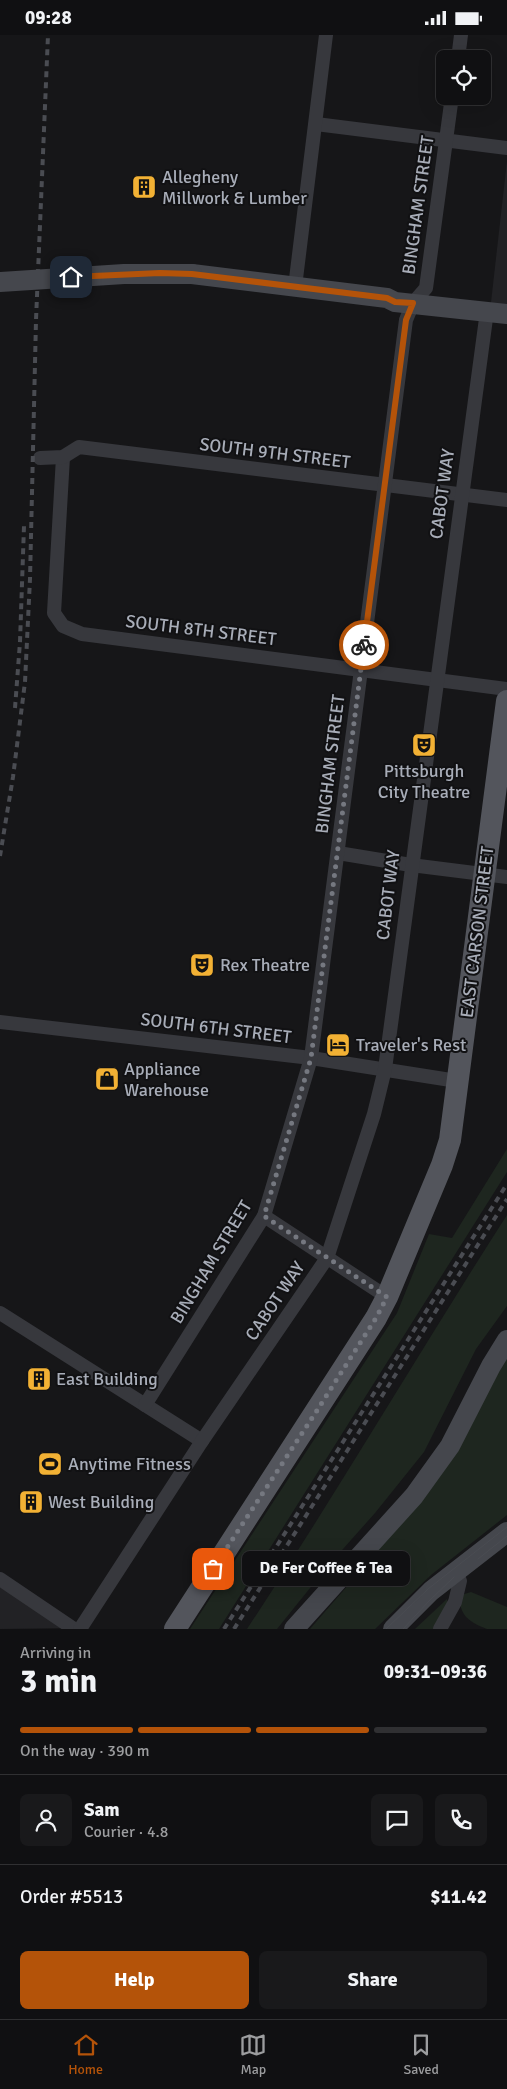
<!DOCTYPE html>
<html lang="en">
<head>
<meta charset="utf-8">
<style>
  body { margin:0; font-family:Signika,sans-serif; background:#19191b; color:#f1f3f6; height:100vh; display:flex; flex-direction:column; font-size:19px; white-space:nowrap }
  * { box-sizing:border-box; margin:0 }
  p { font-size:16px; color:#9c9d9f }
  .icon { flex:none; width:28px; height:28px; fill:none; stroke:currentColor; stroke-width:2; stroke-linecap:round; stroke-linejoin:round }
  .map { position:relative; height:1594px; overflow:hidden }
  .side { display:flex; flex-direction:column; background:#101012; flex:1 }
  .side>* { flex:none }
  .controls { position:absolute; left:436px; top:15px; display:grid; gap:10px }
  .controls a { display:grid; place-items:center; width:55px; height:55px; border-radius:8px; background:#101012; box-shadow:0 5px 20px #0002,0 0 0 1px #303032; font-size:25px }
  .pin { position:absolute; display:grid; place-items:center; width:42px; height:42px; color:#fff; margin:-21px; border-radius:10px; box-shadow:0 2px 8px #0006 }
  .courier { position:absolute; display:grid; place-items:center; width:50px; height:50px; margin:-25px; border:4px solid #b45309; border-radius:50%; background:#fff; color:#222; box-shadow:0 1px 6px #0007 }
  .bubble { position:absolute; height:35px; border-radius:8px; background:#101012; box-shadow:0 5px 20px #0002,0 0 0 1px #303032; font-size:16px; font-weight:700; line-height:35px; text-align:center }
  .overview em { font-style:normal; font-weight:700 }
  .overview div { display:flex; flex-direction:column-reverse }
  .overview { display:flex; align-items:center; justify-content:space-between; height:85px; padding:0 20px }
  h1 { font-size:32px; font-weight:700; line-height:38px }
  .bar { display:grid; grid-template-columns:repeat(4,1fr); gap:8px 5px; align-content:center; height:60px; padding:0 20px }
  .bar i { height:6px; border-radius:4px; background:#303032 }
  .bar .current { background:#b45309 }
  .bar p { grid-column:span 4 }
  .line { display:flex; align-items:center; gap:12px; padding:0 20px; border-top:1px solid #303032 }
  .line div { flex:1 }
  .round { display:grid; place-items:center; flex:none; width:52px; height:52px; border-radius:8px; background:#19191b }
  .button { display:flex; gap:10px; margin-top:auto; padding:10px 20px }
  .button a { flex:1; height:58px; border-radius:8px; background:#b45309; color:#fff; font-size:20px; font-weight:700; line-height:58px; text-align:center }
  .button a+a { background:#19191b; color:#f1f3f6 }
  .status { display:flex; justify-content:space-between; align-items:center; height:35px; padding:0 25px; background:#101012; direction:ltr }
  .status svg { height:14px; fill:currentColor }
  .tabs { display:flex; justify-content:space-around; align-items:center; height:70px; border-top:1px solid #303032; background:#101012; font-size:14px; color:#9c9d9f }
  .tabs a { display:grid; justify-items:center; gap:2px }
  .tabs .current { color:#b45309 }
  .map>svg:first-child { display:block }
  .built { fill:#222225 }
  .green { fill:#1e261f }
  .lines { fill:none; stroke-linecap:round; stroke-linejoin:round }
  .street { stroke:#37383d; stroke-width:14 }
  .secondary { stroke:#45474d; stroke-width:20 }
  .primary { stroke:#53555c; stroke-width:22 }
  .tram { stroke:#4a4c52; stroke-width:1 }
  .rail { stroke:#4a4c52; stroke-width:4; stroke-dasharray:6 5; stroke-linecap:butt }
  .secondary-bridge { stroke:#45474d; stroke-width:20 }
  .done { stroke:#757880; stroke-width:5; stroke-dasharray:0 9 }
  .route { stroke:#b45309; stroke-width:6 }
  .labels { text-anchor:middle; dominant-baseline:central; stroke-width:4; stroke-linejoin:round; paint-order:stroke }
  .poi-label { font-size:18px; fill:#a8adb8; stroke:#111113; text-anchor:start }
  .street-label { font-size:18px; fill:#a8adb8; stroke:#111113 }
</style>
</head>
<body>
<div class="status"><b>09:28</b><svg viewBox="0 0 49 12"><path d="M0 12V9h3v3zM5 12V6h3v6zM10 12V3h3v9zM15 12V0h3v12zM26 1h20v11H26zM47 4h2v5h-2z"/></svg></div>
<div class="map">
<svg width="507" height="1594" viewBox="0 0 507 1594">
  <rect width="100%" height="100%" fill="#161618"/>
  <g class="built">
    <polygon points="507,126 507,286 489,285"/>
    <polygon points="0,1552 65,1593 0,1594"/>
  </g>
  <g class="green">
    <polygon points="507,1114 507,1137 219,1594 190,1594 397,1278 429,1199 452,1203"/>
    <path d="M507,1180V1271L476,1314L424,1417L375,1478L327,1532L277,1594H247C337,1458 419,1317 507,1180Z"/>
    <polygon points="507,1319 507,1480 431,1540 375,1594 310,1594 369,1526"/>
    <path d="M471,1557L507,1572V1594C501,1594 492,1594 487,1594C470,1588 457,1579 461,1560Z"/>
    <polygon points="447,1564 448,1573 433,1594 415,1594"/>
  </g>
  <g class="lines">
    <g class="street">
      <polyline points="458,24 461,0"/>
      <polyline points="316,89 507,113"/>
      <polyline points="295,252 326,0"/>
      <polyline points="63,422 54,578 63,591 82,599 507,654"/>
      <polyline points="40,423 63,422 79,412 507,465"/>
      <polyline points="338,818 411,830 507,842"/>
      <polyline points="0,987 311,1023 457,1046"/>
      <polyline points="264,1181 387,1262"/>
      <polyline points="0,1278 202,1406"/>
      <polyline points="145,1370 264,1181 311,1023 406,285 413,268 426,253 452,61"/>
      <polyline points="0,1544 74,1594"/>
      <polyline points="80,1594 202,1406 327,1223 374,1079 385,1034 487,276"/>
      <polyline points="440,1594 455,1567 460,1546 456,1537"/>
    </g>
    <g class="secondary">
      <polyline points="192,239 387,263 395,267 507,279"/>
      <polyline points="294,1594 414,1461 450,1411 491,1331 507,1305"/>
      <polyline points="393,1594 431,1556 507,1497"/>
    </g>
    <polyline class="primary" points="175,1594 376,1283 387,1262 442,1130 450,1105 507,666"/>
    <g class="tram">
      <polyline points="478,1524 507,1501"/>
      <polyline points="386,1594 428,1554 507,1492"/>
      <polyline points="403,1594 429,1566 454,1542"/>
    </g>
    <g class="rail">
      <polyline points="15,673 20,607 24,491"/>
      <polyline points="0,821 13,742 25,647 30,544 36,285 48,0"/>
      <polyline points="224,1594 507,1149"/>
      <polyline points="234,1594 507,1164"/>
    </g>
    <polyline class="secondary-bridge" points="0,247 124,239 192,239"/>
  </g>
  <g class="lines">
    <polyline class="done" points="213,1534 316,1377 376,1283 387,1262 264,1181 311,1023 364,610"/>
    <polyline class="route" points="71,242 160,238 192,239 387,263 395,267 413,268 406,285 364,610"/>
  </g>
  <defs>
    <symbol id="building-square" viewBox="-11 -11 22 22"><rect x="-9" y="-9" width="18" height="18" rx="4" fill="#f2b134" stroke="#111113"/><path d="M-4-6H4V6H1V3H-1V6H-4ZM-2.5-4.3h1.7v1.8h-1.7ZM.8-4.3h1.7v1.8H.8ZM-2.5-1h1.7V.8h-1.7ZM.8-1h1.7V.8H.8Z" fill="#111"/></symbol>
    <symbol id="theatre-square" viewBox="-11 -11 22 22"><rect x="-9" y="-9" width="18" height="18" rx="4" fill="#f2b134" stroke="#111113"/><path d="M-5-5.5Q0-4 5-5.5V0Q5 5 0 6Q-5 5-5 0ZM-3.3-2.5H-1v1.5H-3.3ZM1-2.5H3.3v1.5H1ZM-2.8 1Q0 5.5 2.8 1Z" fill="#111"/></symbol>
    <symbol id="hotel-square" viewBox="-11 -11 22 22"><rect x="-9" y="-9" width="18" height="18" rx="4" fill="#f2b134" stroke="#111113"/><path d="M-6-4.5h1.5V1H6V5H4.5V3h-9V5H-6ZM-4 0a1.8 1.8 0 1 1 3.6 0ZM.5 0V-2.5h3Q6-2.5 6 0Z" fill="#111"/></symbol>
    <symbol id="shop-square" viewBox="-11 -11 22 22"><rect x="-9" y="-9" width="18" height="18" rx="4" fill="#f2b134" stroke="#111113"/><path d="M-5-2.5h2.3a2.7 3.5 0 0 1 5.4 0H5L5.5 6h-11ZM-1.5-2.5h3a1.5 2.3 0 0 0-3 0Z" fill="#111"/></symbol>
    <symbol id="stadium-square" viewBox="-11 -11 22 22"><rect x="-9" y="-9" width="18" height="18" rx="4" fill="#f2b134" stroke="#111113"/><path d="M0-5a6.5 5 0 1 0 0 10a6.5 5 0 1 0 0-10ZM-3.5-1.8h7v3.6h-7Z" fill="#111"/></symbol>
  </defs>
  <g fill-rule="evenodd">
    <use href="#building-square" x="130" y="138" width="28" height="28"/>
    <use href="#theatre-square" x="410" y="696" width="28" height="28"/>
    <use href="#theatre-square" x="188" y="916" width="28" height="28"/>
    <use href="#hotel-square" x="324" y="996" width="28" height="28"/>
    <use href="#shop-square" x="93" y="1030" width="28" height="28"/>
    <use href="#building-square" x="25" y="1330" width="28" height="28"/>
    <use href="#stadium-square" x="36" y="1415" width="28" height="28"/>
    <use href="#building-square" x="17" y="1453" width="28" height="28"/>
  </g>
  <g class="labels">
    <g class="poi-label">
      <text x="162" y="142">Allegheny<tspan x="162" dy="21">Millwork &amp; Lumber</tspan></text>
      <text x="424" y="736" text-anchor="middle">Pittsburgh<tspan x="424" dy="21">City Theatre</tspan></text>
      <text x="220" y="930">Rex Theatre</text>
      <text x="356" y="1010">Traveler's Rest</text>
      <text x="124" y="1034">Appliance<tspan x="124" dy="21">Warehouse</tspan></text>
      <text x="56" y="1344">East Building</text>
      <text x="68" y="1429">Anytime Fitness</text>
      <text x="48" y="1467">West Building</text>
    </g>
    <g class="street-label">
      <text transform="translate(418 170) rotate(-82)">BINGHAM STREET</text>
      <text transform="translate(275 418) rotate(7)">SOUTH 9TH STREET</text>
      <text transform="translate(442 459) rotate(-82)">CABOT WAY</text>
      <text transform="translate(201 595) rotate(7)">SOUTH 8TH STREET</text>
      <text transform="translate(330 729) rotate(-83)">BINGHAM STREET</text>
      <text transform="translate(388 860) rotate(-83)">CABOT WAY</text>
      <text transform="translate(477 897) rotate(-83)">EAST CARSON STREET</text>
      <text transform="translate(216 993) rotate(7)">SOUTH 6TH STREET</text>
      <text transform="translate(211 1227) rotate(-59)">BINGHAM STREET</text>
      <text transform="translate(275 1266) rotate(-56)">CABOT WAY</text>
    </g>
  </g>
</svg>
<div class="controls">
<a><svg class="icon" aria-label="locate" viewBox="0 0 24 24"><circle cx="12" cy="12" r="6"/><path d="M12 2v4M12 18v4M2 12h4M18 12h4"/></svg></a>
</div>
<div class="pin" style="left:213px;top:1534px;background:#ea580c"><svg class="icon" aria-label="bag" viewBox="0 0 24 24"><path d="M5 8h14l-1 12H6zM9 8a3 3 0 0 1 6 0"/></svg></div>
<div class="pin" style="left:71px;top:242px;background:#1f2937"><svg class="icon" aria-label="home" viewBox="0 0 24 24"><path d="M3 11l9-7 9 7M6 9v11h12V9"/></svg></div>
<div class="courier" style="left:364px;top:610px"><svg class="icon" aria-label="bike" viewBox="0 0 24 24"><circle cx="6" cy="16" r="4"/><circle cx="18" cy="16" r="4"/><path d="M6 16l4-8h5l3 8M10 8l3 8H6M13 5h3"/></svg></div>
<div class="bubble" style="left:242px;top:1516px;width:168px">De Fer Coffee &amp; Tea</div>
</div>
<section class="side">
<div class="overview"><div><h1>3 min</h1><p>Arriving in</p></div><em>09:31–09:36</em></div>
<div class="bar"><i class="current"></i><i class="current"></i><i class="current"></i><i></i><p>On the way · 390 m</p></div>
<div class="line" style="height:90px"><a class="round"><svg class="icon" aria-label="person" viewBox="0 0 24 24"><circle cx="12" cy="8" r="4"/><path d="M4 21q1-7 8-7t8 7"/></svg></a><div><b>Sam</b><p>Courier · 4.8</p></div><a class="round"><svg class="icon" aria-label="chat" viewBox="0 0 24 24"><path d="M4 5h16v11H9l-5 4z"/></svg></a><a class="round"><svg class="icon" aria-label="phone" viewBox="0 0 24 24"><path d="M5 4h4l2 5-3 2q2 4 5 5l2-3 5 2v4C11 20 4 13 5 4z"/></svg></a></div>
<div class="line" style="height:65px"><div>Order #5513</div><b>$11.42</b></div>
<div class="button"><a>Help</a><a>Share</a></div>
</section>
<nav class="tabs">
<a class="current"><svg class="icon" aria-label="home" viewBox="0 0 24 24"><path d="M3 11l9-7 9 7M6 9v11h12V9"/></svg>Home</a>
<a><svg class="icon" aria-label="map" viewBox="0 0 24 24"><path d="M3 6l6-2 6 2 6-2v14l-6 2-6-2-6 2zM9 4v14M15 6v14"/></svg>Map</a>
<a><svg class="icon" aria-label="saved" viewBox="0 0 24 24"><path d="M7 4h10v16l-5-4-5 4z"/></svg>Saved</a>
</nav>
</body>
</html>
